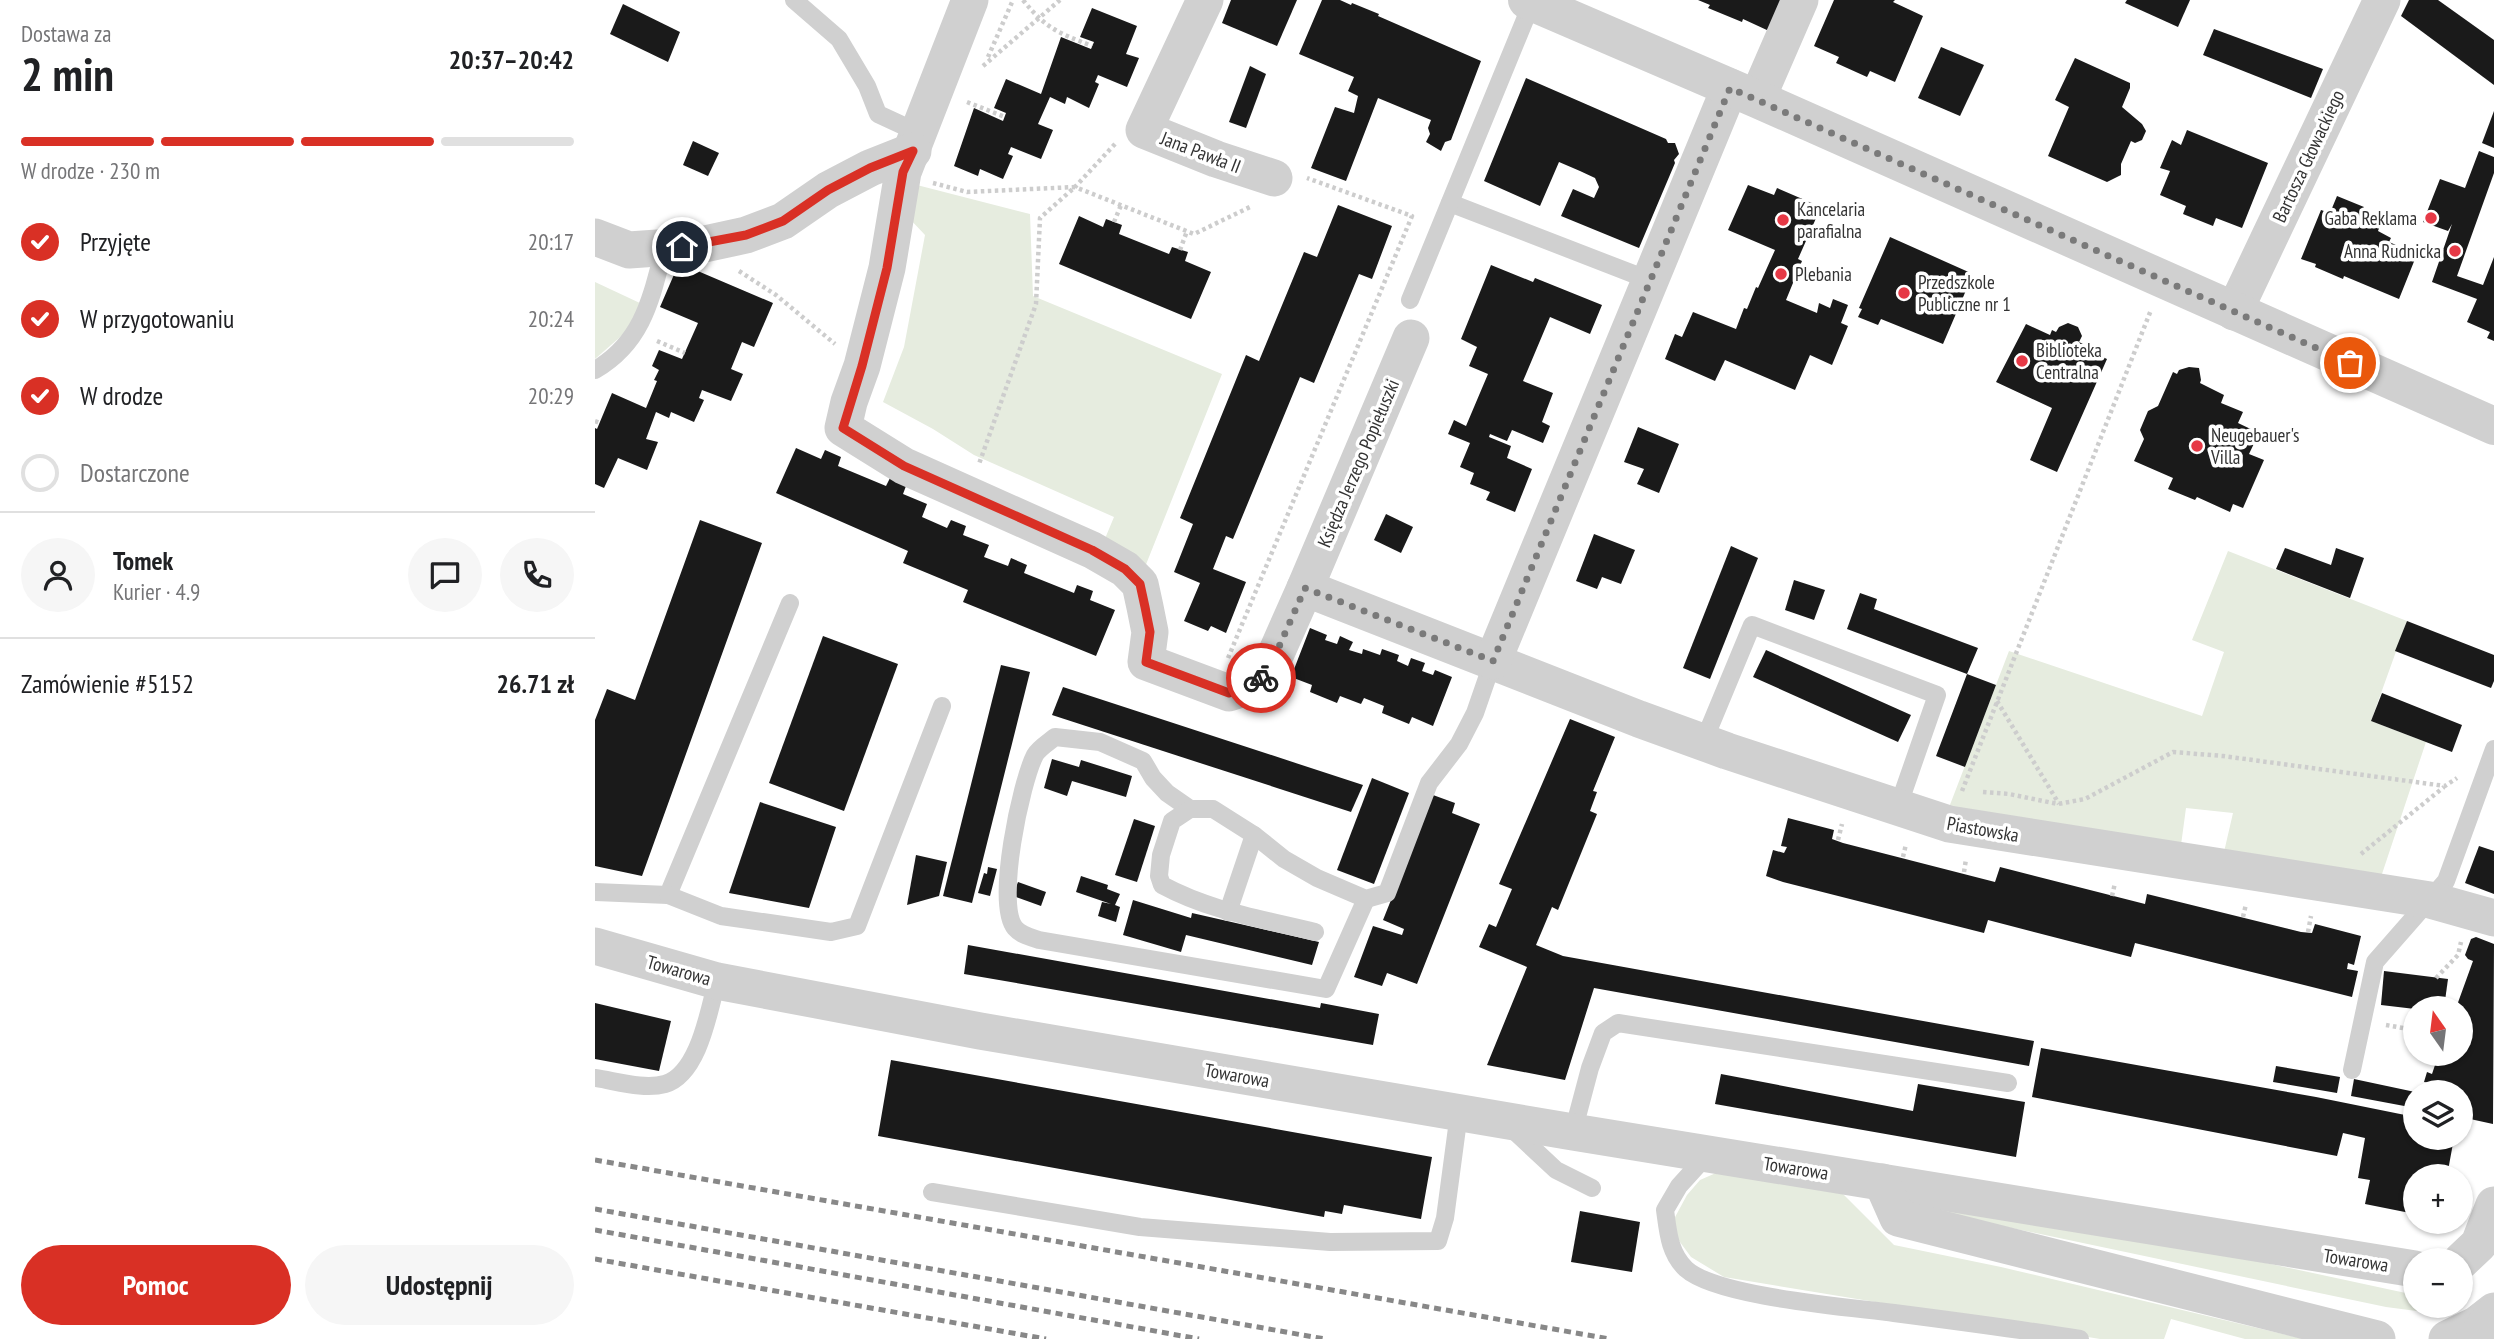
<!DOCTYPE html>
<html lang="pl">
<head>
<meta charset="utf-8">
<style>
  body { margin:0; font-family:"PT Sans Narrow",sans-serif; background:#f6f6f6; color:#202124; height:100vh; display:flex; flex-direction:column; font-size:26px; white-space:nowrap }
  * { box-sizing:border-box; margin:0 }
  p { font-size:23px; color:#757577 }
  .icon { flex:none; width:38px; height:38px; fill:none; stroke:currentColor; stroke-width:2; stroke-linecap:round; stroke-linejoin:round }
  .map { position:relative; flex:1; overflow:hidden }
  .details { display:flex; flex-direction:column; background:#fff; width:595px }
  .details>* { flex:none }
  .needle { width:46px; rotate:346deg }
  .tools { position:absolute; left:1808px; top:996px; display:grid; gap:14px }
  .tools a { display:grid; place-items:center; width:70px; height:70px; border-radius:50%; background:#fff; box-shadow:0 2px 5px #0004; font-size:35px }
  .pin { position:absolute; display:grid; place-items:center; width:60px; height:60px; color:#fff; margin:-30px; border:4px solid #fff; border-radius:50%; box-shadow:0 2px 7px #0007 }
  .courier { position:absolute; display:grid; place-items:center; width:70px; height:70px; margin:-35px; border:5px solid #d93025; border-radius:50%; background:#fff; color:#222; box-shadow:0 2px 9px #0007 }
  .head em { font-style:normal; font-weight:600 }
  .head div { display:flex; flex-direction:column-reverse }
  .head { display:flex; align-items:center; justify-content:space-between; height:119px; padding:0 21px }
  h1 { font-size:46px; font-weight:600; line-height:52px }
  .bar { display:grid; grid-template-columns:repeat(4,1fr); gap:10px 7px; align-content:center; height:84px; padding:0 21px }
  .bar i { height:9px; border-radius:5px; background:#e0e0e0 }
  .bar .selected { background:#d93025 }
  .bar p { grid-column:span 4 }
  .line { display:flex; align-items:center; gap:18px; padding:0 21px; border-top:2px solid #e0e0e0 }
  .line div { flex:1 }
  .round { display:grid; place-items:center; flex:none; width:74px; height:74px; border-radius:37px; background:#f6f6f6 }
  ol { padding:0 21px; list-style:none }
  li { display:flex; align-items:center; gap:21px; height:77px }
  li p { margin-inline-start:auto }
  li .icon { padding:7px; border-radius:50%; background:#d93025; color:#fff; stroke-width:4 }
  li:last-child { color:#757577 }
  li i { width:38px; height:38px; border:4px solid #e0e0e0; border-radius:50% }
  .button { display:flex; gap:14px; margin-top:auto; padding:14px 21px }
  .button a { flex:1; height:80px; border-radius:42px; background:#d93025; color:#fff; font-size:28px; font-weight:600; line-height:80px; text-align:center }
  .button a+a { background:#f6f6f6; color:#202124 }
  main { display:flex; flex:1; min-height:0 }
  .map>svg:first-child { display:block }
  .green { fill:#e6ecdf }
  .building { fill:#1a1a1a }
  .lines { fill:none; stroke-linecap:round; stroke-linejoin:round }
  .path { stroke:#cdcdcd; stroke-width:4.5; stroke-dasharray:3.5 3.5; stroke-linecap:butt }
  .service { stroke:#d0d0d0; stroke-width:18 }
  .minor { stroke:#d0d0d0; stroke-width:37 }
  .tertiary { stroke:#d0d0d0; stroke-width:38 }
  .rail { stroke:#888; stroke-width:5; stroke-dasharray:7 5; stroke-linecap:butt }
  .done { stroke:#7a7a7a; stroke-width:7; stroke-dasharray:0 12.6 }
  .route { stroke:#d93025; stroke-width:9 }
  .poi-dot { fill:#e63946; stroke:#fff; stroke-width:2.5 }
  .labels { text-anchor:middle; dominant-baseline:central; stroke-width:7; stroke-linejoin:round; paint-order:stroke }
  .street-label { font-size:19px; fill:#333; stroke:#fff }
  .poi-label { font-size:19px; fill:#333; stroke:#fff; text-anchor:start }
</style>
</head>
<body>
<main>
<section class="details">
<div class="head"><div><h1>2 min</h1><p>Dostawa za</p></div><em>20:37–20:42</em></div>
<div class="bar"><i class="selected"></i><i class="selected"></i><i class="selected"></i><i></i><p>W drodze · 230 m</p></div>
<ol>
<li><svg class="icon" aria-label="check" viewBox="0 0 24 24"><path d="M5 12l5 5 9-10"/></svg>Przyjęte<p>20:17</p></li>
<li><svg class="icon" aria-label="check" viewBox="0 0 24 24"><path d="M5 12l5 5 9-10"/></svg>W przygotowaniu<p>20:24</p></li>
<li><svg class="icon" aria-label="check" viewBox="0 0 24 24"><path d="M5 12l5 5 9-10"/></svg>W drodze<p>20:29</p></li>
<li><i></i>Dostarczone</li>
</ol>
<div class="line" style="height:126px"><a class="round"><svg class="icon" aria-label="person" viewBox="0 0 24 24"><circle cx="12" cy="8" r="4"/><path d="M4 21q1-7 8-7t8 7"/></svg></a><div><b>Tomek</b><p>Kurier · 4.9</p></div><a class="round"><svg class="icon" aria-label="chat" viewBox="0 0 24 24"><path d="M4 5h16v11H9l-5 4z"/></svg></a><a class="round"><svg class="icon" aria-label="phone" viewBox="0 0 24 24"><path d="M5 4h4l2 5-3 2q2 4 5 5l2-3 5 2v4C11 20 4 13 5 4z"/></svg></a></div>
<div class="line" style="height:91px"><div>Zamówienie #5152</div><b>26.71 zł</b></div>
<div class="button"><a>Pomoc</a><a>Udostępnij</a></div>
</section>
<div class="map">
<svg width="1899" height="1339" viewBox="0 0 1899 1339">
  <rect width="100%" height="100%" fill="#fff"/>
  <g class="green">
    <polygon points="318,184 435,214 438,296 627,374 546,577 509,541 519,517 379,455 338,429 288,402 309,347 330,235 313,217"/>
    <polygon points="0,282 47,304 32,331 0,359"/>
    <polygon points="1633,551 1812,621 1776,721 1831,742 1786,877 1629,852 1638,813 1591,808 1586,845 1353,810 1414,651 1607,716 1629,652 1597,640"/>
    <polygon points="1130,1169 1240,1186 1299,1245 1406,1267 1709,1339 1650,1339 1576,1319 1569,1339 1505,1339 1129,1277 1096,1257 1082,1238 1079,1219 1092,1195 1105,1180"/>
    <polygon points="1342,1204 1625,1253 1820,1295 1820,1306 1856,1306 1837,1313 1791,1307 1341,1212"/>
  </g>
  <g class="building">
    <polygon points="636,0 702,0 682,46 627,23"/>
    <polygon points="727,0 745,0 756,5 757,3 784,14 783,16 886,61 856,140 850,142 846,151 831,142 835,134 833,128 836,120 783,98 751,181 716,168 740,107 759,113 763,96 753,91 759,77 704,54"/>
    <polygon points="1103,0 1187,0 1174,31 1148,19 1147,22 1113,8 1115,5"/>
    <polygon points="1239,0 1300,0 1298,2 1328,16 1300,82 1275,71 1272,77 1241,63 1244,57 1219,46"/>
    <polygon points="1532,0 1595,0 1583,27 1530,3"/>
    <polygon points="1814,0 1843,0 1899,40 1899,85 1806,16"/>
    <polygon points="28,4 85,32 73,62 15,34"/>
    <polygon points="497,8 542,26 531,54 544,58 532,87 503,75 500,82 504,84 494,108 472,97 470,104 455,97 443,124 458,130 446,159 416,147 413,154 418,156 408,179 385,169 383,176 359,166 379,108 408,121 411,113 399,108 411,79 446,94 466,37 496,49 499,42 485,37"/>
    <polygon points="1619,29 1728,69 1716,98 1608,55"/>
    <polygon points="1346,47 1389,65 1365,116 1323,98"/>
    <polygon points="1480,58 1535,83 1535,88 1527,107 1547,124 1551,131 1547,140 1540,143 1536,141 1526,164 1526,175 1512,182 1453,156 1474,107 1460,100"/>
    <polygon points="655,66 671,74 651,128 634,122"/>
    <polygon points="931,78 1071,139 1073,143 1080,143 1084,154 1079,160 1080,163 1044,248 966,216 978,189 999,198 1004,187 1000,178 985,171 964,162 945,206 889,181"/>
    <polygon points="1899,111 1899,148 1887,143"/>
    <polygon points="1592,130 1673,163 1647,228 1621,218 1618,226 1588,214 1591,206 1565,195 1575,171 1565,168 1577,140 1586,145"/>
    <polygon points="98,141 124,153 113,176 88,165"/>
    <polygon points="1884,151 1899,157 1899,173 1862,276 1888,285 1899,257 1899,341 1892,338 1895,332 1872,322 1882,299 1837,282 1857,224 1853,231 1828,222 1845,179 1870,188"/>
    <polygon points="1153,185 1179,195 1182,188 1226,207 1203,259 1207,261 1191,300 1222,313 1224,303 1235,308 1238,299 1253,305 1246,323 1253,326 1237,365 1215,355 1200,390 1130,360 1120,381 1070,359 1080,334 1087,337 1098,312 1141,329 1149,308 1152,309 1161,287 1163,288 1180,250 1133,230"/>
    <polygon points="1742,196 1769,207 1763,222 1765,223 1768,216 1774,213 1783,217 1786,223 1783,231 1796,238 1794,242 1822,254 1804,299 1749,276 1748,279 1720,267 1721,264 1706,259 1726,210 1735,213"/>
    <polygon points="743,205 797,226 777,279 764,274 719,383 705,377 638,539 631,536 618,569 651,582 631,633 616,626 613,631 589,621 605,583 579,572 598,524 585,518 651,355 664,361 709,252 722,257"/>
    <polygon points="484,216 508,227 511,219 527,225 524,234 574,254 577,247 593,252 590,261 616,272 596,319 464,264"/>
    <polygon points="1295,237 1378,274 1348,344 1286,319 1283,325 1263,317 1267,309 1264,308"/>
    <polygon points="84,263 178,303 159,347 147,342 136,369 148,374 136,401 107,390 104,398 109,400 99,422 76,412 74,418 61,412 51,439 63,442 52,470 23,458 9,488 0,484 0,428 2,429 17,393 51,408 62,381 59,380 64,370 57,366 64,350 87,359 103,323 65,307"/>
    <polygon points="896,265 938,282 940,278 1007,305 995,334 955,317 928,381 958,393 947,422 955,426 948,443 917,430 912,441 895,434 894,437 916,446 912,458 937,469 920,512 891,500 895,492 875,484 879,473 865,467 875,443 853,434 859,420 871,426 893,374 874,366 882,347 866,339"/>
    <polygon points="1473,323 1483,327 1487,336 1484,342 1488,344 1486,347 1512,359 1462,472 1435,460 1457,408 1401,382 1431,324 1455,335 1457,330 1461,332 1464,327"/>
    <polygon points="1594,367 1604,368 1606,380 1605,383 1629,395 1626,403 1648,412 1643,423 1664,433 1654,454 1669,460 1648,508 1638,504 1635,512 1602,497 1600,500 1573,489 1578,478 1539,461 1549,439 1545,430 1553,411 1563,406 1578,372 1582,374 1584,370"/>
    <polygon points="1043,427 1084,444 1064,493 1042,484 1049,469 1029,462"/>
    <polygon points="201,448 226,459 230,450 246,457 243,466 291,486 295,478 311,486 308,494 332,504 327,517 352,528 356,520 371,526 368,535 394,545 389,557 413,566 416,558 432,565 429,573 479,593 482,585 498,591 495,600 520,610 501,656 368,602 373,590 308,563 313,551 181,493"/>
    <polygon points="791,514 818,527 806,553 779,540"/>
    <polygon points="105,520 167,543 47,876 0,866 0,720 12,689 40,700"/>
    <polygon points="999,534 1040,550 1026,584 1007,577 1002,589 981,581"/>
    <polygon points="1136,546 1163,558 1115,679 1088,668"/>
    <polygon points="1690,548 1736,565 1741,548 1769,558 1755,598 1681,569"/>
    <polygon points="1199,580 1230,590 1219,620 1190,610"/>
    <polygon points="1265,593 1282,599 1279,609 1383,648 1372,674 1401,685 1370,767 1341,756 1372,674 1252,629"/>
    <polygon points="1812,621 1899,655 1899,681 1896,688 1800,651"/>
    <polygon points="715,628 732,635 730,640 742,644 745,636 758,642 754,650 767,654 768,649 785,655 787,649 804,655 802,661 813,666 816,658 830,663 827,671 838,675 840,670 857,677 838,726 817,717 814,724 787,713 789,706 769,698 766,704 745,696 742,703 715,692 717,685 696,677"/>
    <polygon points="228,636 303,664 249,811 174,783"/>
    <polygon points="1171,650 1316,715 1303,742 1158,677"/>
    <polygon points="406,665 435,672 377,903 348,896"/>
    <polygon points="468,687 768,785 756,812 457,715"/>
    <polygon points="1787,693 1867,725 1857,752 1776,721"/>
    <polygon points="975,719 1020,737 998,791 1002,792 995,811 1002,814 963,910 957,907 941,945 968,956 1439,1041 1434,1066 999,988 970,1080 892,1065 932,967 884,947 894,924 901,927 917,889 904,884"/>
    <polygon points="457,759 484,767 486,760 537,776 531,797 477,781 472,796 449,788"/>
    <polygon points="777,778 814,793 779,884 742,870"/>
    <polygon points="838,795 860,803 857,813 885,824 822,984 792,973 787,986 759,977 778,926 807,935 809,929 788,920"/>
    <polygon points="165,802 241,827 214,908 134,893"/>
    <polygon points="1193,818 1239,830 1237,839 1248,843 1400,882 1405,867 1550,904 1552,894 1706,932 1717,933 1720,924 1766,936 1759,965 1753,963 1752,969 1763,971 1757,997 1540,943 1536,957 1393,920 1389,933 1188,882 1171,876 1178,850 1189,853 1192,847 1186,846"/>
    <polygon points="539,819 560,826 542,882 520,875"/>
    <polygon points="1884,846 1899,851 1899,894 1870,883"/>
    <polygon points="321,855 352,862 344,896 312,905"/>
    <polygon points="393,867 402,869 395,896 383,893 389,873 392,874"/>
    <polygon points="486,876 513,885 512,889 525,894 520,905 525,907 521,922 503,916 507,902 516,904 481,892"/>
    <polygon points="423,882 451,892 446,906 418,896"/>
    <polygon points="538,900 596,918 597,913 724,942 717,965 591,935 586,952 528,935"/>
    <polygon points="1881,937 1899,944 1898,1124 1866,1117 1866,1092 1830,1092 1834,1083 1829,1082 1832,1072 1837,1074 1841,1062 1829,1058 1831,1054 1866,1054 1866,1008 1861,1008 1878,961 1873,959 1870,955 1876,939"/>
    <polygon points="373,945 725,1008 726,1003 784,1014 778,1045 369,974"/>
    <polygon points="1789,971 1853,979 1849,1008 1820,1009 1786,1005"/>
    <polygon points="0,1003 76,1021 64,1071 0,1059"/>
    <polygon points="1446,1048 1721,1097 1820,1117 1820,1138 1859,1138 1852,1176 1820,1176 1820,1214 1770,1204 1775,1180 1763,1178 1770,1138 1748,1133 1742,1156 1437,1097"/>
    <polygon points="296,1060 837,1157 826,1219 749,1205 747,1214 730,1211 729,1217 283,1136"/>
    <polygon points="1681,1066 1745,1077 1742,1093 1678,1082"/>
    <polygon points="1126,1074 1318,1111 1323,1084 1430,1102 1421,1157 1120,1104"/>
    <polygon points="1759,1079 1820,1092 1820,1108 1756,1096"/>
    <polygon points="985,1211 1045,1222 1037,1272 976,1262"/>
  </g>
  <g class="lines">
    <g class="path">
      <path d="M428,0C451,29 464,33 497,46"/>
      <polyline points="393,57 418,0"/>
      <polyline points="388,66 465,0"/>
      <polyline points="372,102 410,117"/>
      <polyline points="520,144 480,187 599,234 657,206"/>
      <polyline points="338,183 372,192 480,187 445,218 441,304 384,464"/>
      <polyline points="519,222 526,205"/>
      <polyline points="585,250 592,231"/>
      <polyline points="144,271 181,295 240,344"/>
      <polyline points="62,341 90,353"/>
      <polyline points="0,421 5,423"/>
      <polyline points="633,658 817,216 712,178"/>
      <polyline points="1402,701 1464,804"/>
      <polyline points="1367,791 1556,310"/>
      <polyline points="1388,792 1414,794 1463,804 1490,799 1578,752 1628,756 1850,786 1862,778"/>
      <polyline points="1243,840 1247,824"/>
      <polyline points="1766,854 1849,787"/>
      <polyline points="1308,857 1311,844"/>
      <polyline points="1369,872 1371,859"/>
      <polyline points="1517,896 1520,883"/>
      <polyline points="1648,917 1651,904"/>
      <polyline points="1713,932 1716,916"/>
      <polyline points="1841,978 1863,955 1866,942"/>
      <polyline points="1791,1025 1808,1028 1820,1034"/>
    </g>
    <g class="service">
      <polyline points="199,0 244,39 272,86 283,114 324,133"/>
      <polyline points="855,203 1054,280"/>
      <polyline points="815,300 938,0"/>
      <path d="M0,370C48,342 56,299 69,249"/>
      <polyline points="1108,743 1157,625 1342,695 1303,807"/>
      <path d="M595,809L572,793L558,778L548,761L505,742L460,737C454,742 444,748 440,755C426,782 400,904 420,928C426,935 435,937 444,940L731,989L771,899"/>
      <polyline points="0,892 73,895 195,603"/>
      <polyline points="73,895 126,916 236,932 262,926 347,706"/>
      <polyline points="633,912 659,835"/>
      <path d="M720,932C667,919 615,911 567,885L564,876L566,855L577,821L595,809H618L659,835L689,859L722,878L771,899L792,893L834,783L864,744L880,713L898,661"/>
      <polyline points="1757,1070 1780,962 1851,881 1899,749"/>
      <path d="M0,1078C21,1081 49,1090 70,1084C104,1074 114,1010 122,981"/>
      <polyline points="916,1128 961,1170 997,1188"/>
      <polyline points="978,1132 995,1068 1008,1033 1023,1023 1413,1083"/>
      <path d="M1113,1154L1084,1186L1070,1210C1073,1231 1074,1253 1091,1269C1122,1297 1254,1307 1299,1313C1361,1321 1423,1329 1485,1339"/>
      <polyline points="337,1192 545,1227 735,1242 843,1241 850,1218 864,1113"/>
    </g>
    <g class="minor">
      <polyline points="375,0 308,172 292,268 267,366 254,402 248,428 309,466 497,550 530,569 545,584 550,607 555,632 551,662 634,693 662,684 679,658 710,588"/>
      <polyline points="610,0 549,130 621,159 679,178"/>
      <polyline points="1162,99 1205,0"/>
      <polyline points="0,237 34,250 105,245 151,235 188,221 233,190 275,168 318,151"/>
      <polyline points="1639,312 1787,0"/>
      <polyline points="816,338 710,588 1044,719 1132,751 1354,824 1835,900 1899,918"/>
      <polyline points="898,661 1135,87"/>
      <polyline points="0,946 122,981 385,1031 978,1132 1820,1269"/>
      <polyline points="1287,1182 1303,1218 1782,1339"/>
      <polyline points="1866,1261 1884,1244 1899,1205"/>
      <polyline points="1852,1339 1881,1325 1899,1311"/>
    </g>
    <g class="tertiary">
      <polyline points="932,0 1162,99 1899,426"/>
      <polyline points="1880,1339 1899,1315"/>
    </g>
    <g class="rail">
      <polyline points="0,1160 1015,1339"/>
      <polyline points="0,1209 730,1339"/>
      <polyline points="0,1230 604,1339"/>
      <polyline points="0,1259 451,1339"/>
    </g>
  </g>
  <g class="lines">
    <polyline class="done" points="666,678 679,658 710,588 898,661 1135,88 1755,363"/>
    <polyline class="route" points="87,247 151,235 188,221 233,190 275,168 318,151 308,172 292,268 267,366 248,428 309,466 497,550 530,569 545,584 550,607 555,632 551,662 634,693 662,684 666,678"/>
  </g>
  <g class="poi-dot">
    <circle cx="1836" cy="218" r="7"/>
    <circle cx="1188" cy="220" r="7"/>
    <circle cx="1860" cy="251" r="7"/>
    <circle cx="1186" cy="274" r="7"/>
    <circle cx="1309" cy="293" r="7"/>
    <circle cx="1427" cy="361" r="7"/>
    <circle cx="1602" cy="446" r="7"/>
  </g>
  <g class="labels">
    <g class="street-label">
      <text transform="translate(606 152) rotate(21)">Jana Pawła II</text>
      <text transform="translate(1713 156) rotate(-65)">Bartosza Głowackiego</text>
      <text transform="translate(763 463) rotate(-67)">Księdza Jerzego Popiełuszki</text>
      <text transform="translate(1388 829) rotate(10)">Piastowska</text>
      <text transform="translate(84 970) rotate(16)">Towarowa</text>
      <text transform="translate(642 1075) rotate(10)">Towarowa</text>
      <text transform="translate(1201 1168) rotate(9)">Towarowa</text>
      <text transform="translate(1761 1260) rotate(9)">Towarowa</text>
    </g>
    <g class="poi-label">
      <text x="1202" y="209">Kancelaria<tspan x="1202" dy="22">parafialna</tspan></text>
      <text x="1822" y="218" text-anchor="end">Gaba Reklama</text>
      <text x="1846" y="251" text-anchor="end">Anna Rudnicka</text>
      <text x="1200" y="274">Plebania</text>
      <text x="1323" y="282">Przedszkole<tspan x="1323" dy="22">Publiczne nr 1</tspan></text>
      <text x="1441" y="350">Biblioteka<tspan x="1441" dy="22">Centralna</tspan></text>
      <text x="1616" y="435">Neugebauer's<tspan x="1616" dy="22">Villa</tspan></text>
    </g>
  </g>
</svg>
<div class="tools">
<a><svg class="needle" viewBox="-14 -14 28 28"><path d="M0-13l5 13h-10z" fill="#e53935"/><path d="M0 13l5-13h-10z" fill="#757577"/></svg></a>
<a><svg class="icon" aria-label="layers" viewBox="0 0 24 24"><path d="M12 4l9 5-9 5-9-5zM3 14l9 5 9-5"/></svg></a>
<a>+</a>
<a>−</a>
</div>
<div class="pin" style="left:1755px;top:363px;background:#ea580c"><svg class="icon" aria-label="bag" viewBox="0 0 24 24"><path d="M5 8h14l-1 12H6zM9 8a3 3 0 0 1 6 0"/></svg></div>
<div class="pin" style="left:87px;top:247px;background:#1f2937"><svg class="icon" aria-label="home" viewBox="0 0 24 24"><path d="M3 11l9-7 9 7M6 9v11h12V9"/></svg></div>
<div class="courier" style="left:666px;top:678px"><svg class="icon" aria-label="bike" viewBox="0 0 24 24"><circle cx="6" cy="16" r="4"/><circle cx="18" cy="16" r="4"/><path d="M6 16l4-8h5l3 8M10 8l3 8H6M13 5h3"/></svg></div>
</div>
</main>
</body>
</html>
